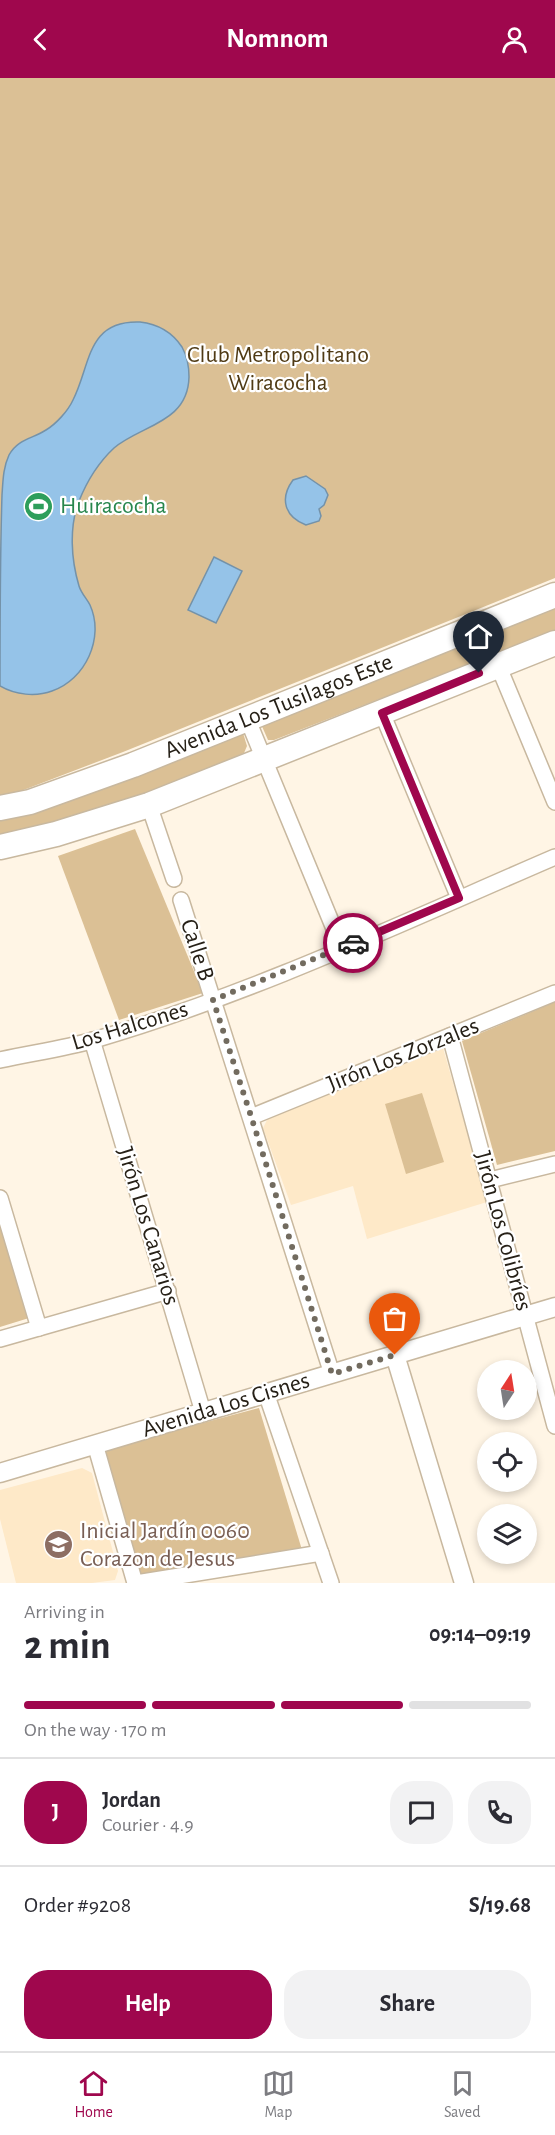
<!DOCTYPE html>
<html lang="en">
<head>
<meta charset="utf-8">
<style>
  body { margin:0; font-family:"Alegreya Sans",sans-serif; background:#f2f2f3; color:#2b2b33; height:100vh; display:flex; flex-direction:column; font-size:22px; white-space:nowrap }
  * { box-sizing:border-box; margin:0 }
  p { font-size:20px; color:#7c7c81 }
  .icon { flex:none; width:33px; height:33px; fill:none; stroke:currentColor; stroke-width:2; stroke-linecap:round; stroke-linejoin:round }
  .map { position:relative; height:1505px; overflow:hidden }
  .panel { display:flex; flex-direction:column; background:#fff; flex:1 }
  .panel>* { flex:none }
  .needle { width:39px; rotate:12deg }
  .buttons { position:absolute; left:477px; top:1282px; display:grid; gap:12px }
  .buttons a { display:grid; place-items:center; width:60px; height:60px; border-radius:50%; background:#fff; box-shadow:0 3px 9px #0003; font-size:30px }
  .pin { position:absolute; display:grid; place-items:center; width:51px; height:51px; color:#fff; margin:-62px -26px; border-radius:50% 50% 50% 0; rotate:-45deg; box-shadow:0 0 6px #0007 }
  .pin .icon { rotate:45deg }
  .courier { position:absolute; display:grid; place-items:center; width:60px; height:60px; margin:-30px; border:4px solid #9f074d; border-radius:50%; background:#fff; color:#222; box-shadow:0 2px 8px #0007 }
  .overview em { font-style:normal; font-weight:600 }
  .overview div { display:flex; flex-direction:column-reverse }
  .overview { display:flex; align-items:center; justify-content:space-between; height:102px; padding:0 24px }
  h1 { font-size:39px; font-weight:600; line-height:45px }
  .bar { display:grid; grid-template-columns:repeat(4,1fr); gap:9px 6px; align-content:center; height:72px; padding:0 24px }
  .bar i { height:8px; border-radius:4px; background:#e1e1e2 }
  .bar .current { background:#9f074d }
  .bar p { grid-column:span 4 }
  .line { display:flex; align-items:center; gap:15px; padding:0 24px; border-top:2px solid #e1e1e2 }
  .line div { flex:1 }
  .round { display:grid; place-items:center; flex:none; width:63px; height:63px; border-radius:24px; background:#f2f2f3 }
  .primary-button { display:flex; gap:12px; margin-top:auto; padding:12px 24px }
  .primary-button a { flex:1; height:69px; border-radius:24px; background:#9f074d; color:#fff; font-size:24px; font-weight:600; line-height:69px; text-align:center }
  .primary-button a+a { background:#f2f2f3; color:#2b2b33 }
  header { display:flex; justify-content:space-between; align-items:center; height:78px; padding:0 24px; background:#9f074d; color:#fff; font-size:27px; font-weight:600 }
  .dock { display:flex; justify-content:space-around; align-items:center; height:84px; border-top:2px solid #e1e1e2; background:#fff; font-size:16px; color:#7c7c81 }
  .dock a { display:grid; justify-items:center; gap:3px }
  .dock .current { color:#9f074d }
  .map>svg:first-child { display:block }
  .built { fill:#fee9c8 }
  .green { fill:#dbc095 }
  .water { fill:#95c3e8; stroke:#7492a9; stroke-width:1.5 }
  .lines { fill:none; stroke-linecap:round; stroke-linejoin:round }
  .minor-casing { stroke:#c8b89f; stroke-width:18 }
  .tertiary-casing { stroke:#c8b89f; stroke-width:21 }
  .primary-casing { stroke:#c8b89f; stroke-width:27 }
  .minor { stroke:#fff; stroke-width:15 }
  .tertiary { stroke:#fff; stroke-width:18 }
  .primary { stroke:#fff; stroke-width:24 }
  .done { stroke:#726b5f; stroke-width:6; stroke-dasharray:0 10.8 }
  .route { stroke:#9f074d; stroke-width:8 }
  .labels { text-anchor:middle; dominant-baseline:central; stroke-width:4.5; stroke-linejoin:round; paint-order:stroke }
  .park-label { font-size:24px; fill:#4f3a14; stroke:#fff }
  .leisure-label { font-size:24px; fill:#27864d; stroke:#fff; text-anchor:start }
  .street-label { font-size:24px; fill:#262017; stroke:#fff }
  .education-label { font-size:24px; fill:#785e54; stroke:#fff; text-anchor:start }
</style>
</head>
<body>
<header><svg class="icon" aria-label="back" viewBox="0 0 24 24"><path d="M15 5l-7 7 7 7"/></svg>Nomnom<svg class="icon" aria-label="person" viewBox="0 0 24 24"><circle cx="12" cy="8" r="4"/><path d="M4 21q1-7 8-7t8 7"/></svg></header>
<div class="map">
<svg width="555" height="1505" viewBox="0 0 555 1505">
  <rect width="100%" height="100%" fill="#fff5e5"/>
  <g class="built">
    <polygon points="443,970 487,1124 367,1161 353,1108 291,1127 263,1050 268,1040"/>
    <polygon points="82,1390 92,1395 118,1493 115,1502 92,1505 16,1505 0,1441 0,1412"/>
  </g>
  <g class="green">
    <polygon points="0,0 555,0 555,500 123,674 13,716 0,719"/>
    <polygon points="555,525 555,553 274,662 268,662 261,646"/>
    <polygon points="243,655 247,668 244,675 133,723 0,760 0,735"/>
    <polygon points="135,751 203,915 119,942 58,778"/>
    <polygon points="555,924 555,1073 497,1087 462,963"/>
    <polygon points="422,1015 444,1084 406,1096 385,1026"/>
    <polygon points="0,1143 29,1240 0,1249"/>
    <polygon points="259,1330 302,1472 141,1501 121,1437 105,1371"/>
  </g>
  <g class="water">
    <path d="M140,244C158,246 172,254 182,269C187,278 189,289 189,299C188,345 141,347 114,370C99,384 87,403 79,423C69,449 71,481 79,508C81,515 87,521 90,527C105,560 85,602 52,613C36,619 15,617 0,608C0,545 0,480 2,417C3,403 3,390 9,377C18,361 32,361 46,352C56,346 68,333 73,322C91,287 86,242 140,244Z"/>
    <path d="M306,398L325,411L328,417L324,427L319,431L321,438L319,443L306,447C285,439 279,421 293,402Z"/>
    <polygon points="214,479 242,493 216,545 188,532"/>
  </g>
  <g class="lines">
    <defs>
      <g id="minor">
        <polyline points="498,587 555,724"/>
        <polyline points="382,635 459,820"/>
        <polyline points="247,640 342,870"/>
        <polyline points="149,727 174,801"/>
        <polyline points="181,822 332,1296"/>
        <polyline points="450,958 555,1348"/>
        <polyline points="92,962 203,1334"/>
        <path d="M0,982C31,975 63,971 94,962C252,916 404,844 555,779"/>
        <polyline points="251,1039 555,915"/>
        <polyline points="490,1102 555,1086"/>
        <polyline points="0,1120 39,1250"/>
        <polyline points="0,1261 168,1213"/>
        <polyline points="266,1315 331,1505"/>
        <polyline points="95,1366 135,1505"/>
        <polyline points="136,1505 321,1475"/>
      </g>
      <g id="tertiary">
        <polyline points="395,1277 464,1505"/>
        <polyline points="0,1395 555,1229"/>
      </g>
      <g id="primary">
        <path id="s1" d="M0,730L30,724L133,687L555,517"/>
        <polyline points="0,769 56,756 149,727 555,565"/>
      </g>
    </defs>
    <use href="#minor" class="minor-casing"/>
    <use href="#tertiary" class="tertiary-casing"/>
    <use href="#primary" class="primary-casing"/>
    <use href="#minor" class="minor"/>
    <use href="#tertiary" class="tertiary"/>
    <use href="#primary" class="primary"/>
  </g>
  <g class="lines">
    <polyline class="done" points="353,865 213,922 251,1038 332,1296 395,1277"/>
    <polyline class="route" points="353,865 459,820 382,635 479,595"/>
  </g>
  <defs>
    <symbol id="stadium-disc" viewBox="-11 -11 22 22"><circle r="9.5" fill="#2e9e5b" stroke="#fff"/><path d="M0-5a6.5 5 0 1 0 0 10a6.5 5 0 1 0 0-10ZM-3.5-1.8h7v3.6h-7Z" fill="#fff"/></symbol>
    <symbol id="school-disc" viewBox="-11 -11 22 22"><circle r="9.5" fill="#8d6e63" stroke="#fff"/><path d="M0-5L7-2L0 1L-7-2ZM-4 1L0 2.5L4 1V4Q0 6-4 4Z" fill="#fff"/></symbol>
  </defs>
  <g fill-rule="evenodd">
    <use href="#stadium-disc" x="22" y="412" width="33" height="33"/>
    <use href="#school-disc" x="42" y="1450" width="33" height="33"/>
  </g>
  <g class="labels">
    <g class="park-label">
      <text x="278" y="277">Club Metropolitano<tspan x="278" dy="28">Wiracocha</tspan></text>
    </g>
    <g class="leisure-label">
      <text x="60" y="428">Huiracocha</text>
    </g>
    <g class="street-label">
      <text stroke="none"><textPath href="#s1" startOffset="297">Avenida Los Tusilagos Este</textPath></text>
      <text transform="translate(197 872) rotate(72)">Calle B</text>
      <text transform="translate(130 948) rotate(-17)">Los Halcones</text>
      <text transform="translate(403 977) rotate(-22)">Jirón Los Zorzales</text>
      <text transform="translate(148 1148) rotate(73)">Jirón Los Canarios</text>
      <text transform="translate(503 1153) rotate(75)">Jirón Los Colibríes</text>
      <text transform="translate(226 1327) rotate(-17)">Avenida Los Cisnes</text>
    </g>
    <g class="education-label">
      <text x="80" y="1453">Inicial Jardín 0060<tspan x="80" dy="28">Corazon de Jesus</tspan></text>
    </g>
  </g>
</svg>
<div class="buttons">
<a><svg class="needle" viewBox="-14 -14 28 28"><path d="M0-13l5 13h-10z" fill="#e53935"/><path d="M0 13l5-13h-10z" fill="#7c7c81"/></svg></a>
<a><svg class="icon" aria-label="locate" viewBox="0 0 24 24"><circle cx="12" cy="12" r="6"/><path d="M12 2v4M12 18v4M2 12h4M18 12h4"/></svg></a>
<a><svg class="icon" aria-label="layers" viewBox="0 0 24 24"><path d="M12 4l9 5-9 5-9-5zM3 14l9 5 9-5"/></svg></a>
</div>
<div class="pin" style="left:395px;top:1277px;background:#ea580c"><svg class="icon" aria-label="bag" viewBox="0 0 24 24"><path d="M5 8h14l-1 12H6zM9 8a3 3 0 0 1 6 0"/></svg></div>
<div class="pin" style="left:479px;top:595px;background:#1f2937"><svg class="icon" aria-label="home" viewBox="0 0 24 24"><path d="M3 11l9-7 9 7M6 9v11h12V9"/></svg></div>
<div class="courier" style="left:353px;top:865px"><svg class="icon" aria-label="car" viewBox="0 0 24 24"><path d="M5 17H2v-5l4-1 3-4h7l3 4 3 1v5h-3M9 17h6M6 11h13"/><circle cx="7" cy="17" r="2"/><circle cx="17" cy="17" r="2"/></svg></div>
</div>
<section class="panel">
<div class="overview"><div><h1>2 min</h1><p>Arriving in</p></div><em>09:14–09:19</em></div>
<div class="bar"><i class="current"></i><i class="current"></i><i class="current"></i><i></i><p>On the way · 170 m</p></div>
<div class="line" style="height:108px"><b class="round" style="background:#9f074d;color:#fff">J</b><div><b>Jordan</b><p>Courier · 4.9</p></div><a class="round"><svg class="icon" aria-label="chat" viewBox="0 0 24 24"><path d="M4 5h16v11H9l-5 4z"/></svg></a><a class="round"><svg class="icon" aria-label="phone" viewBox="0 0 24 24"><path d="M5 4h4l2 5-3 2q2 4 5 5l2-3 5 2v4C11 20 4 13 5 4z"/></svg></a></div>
<div class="line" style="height:78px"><div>Order #9208</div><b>S/19.68</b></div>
<div class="primary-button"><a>Help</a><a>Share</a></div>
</section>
<nav class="dock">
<a class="current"><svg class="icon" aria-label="home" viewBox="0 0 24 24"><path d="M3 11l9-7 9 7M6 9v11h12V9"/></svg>Home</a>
<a><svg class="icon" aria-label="map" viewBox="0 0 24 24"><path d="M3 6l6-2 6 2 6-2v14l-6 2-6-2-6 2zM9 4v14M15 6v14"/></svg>Map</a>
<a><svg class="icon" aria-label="saved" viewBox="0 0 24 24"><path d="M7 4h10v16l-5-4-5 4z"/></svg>Saved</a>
</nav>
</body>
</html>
